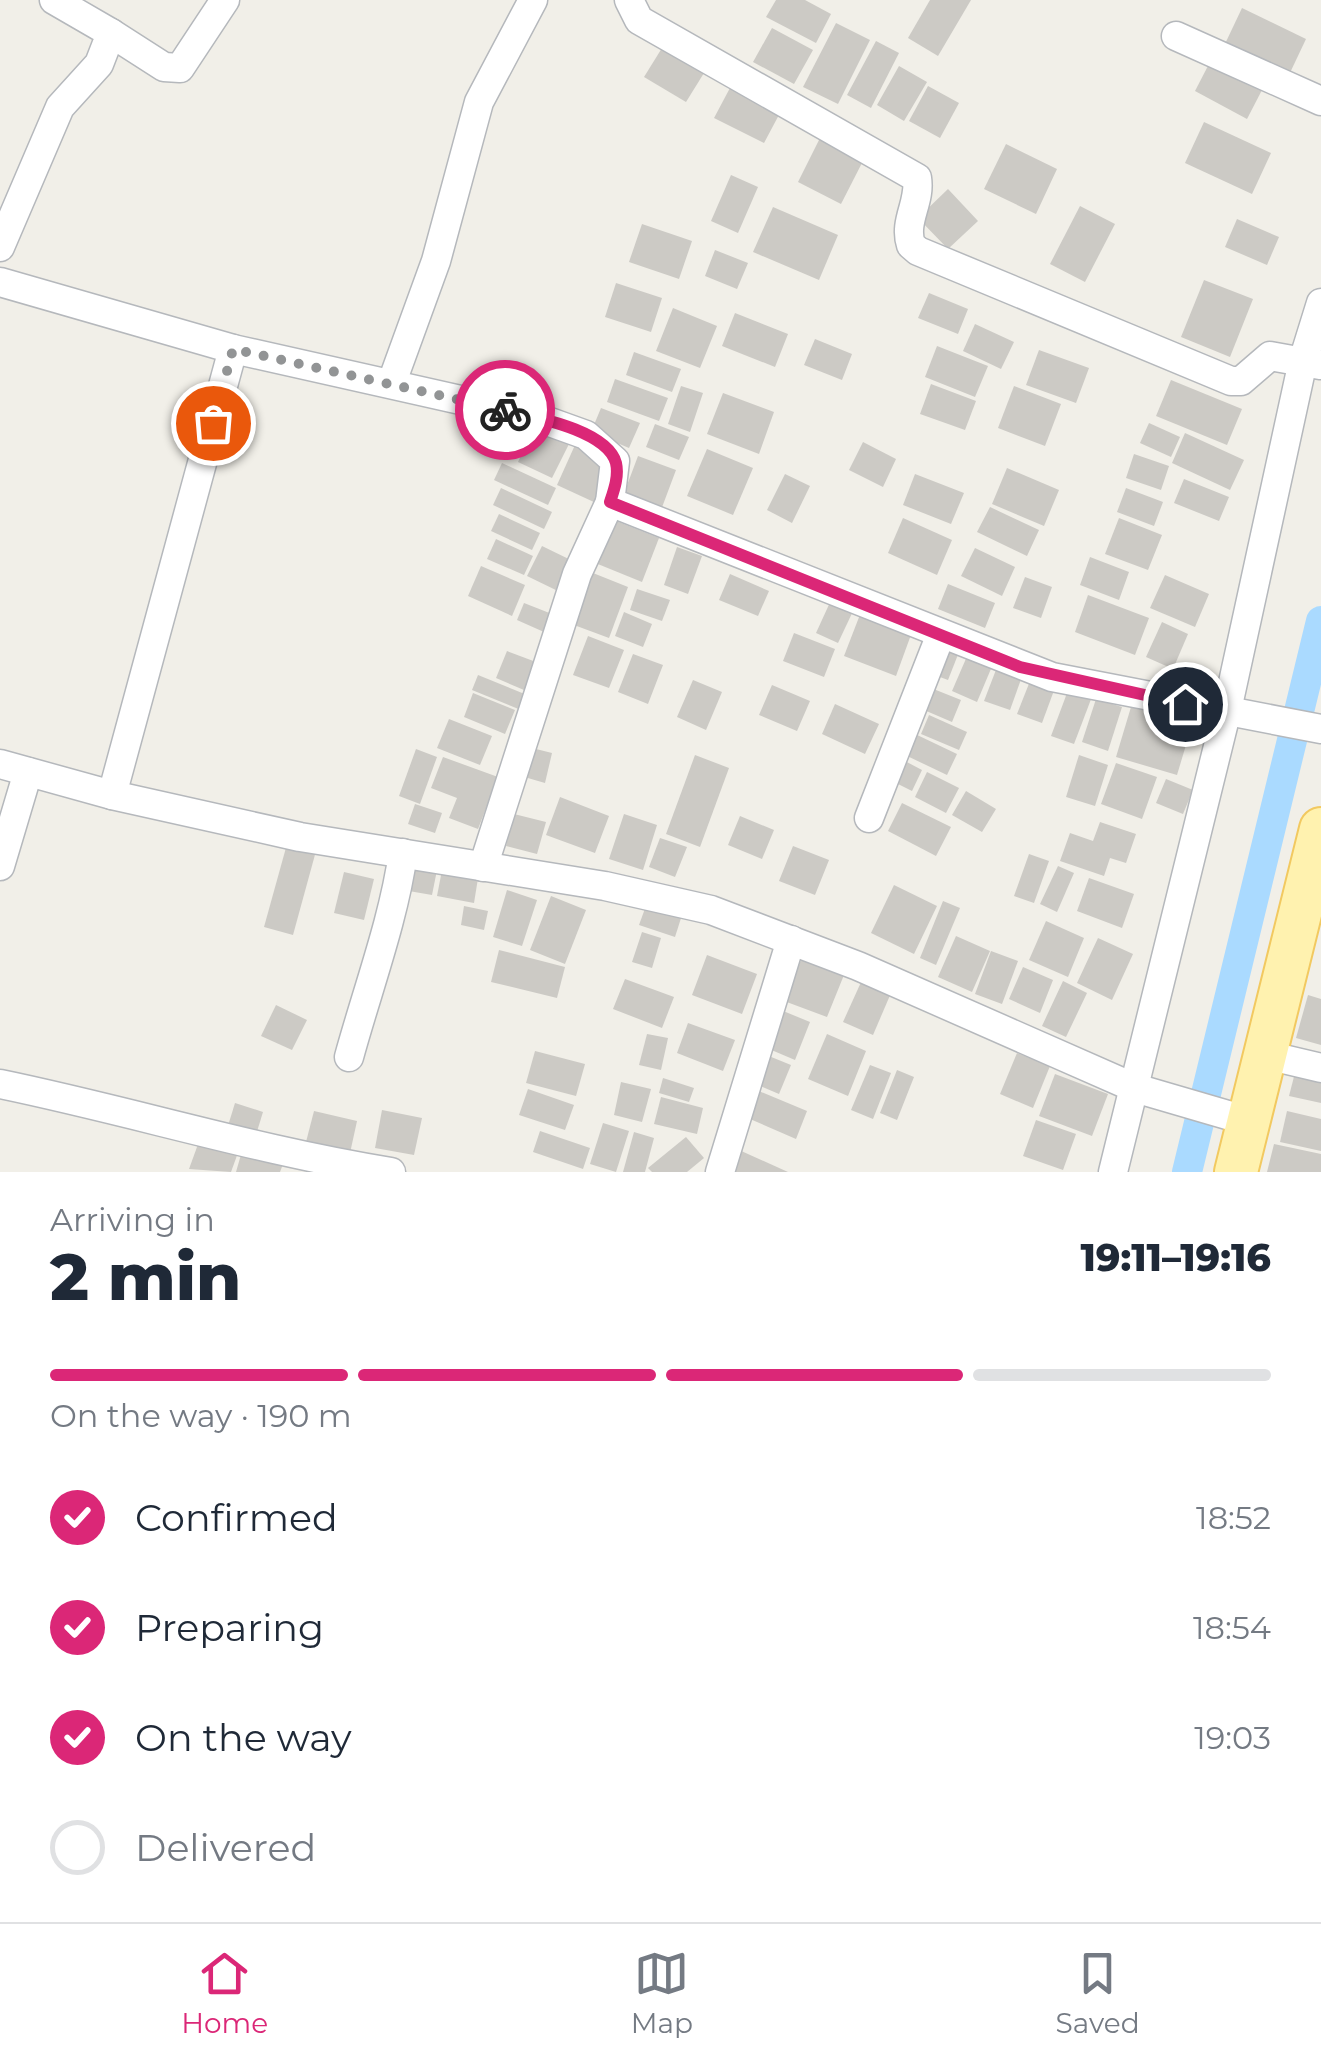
<!DOCTYPE html>
<html lang="en">
<head>
<meta charset="utf-8">
<style>
  body { margin:0; font-family:Montserrat,sans-serif; background:#f2f2f3; color:#1f2937; height:100vh; display:flex; flex-direction:column; font-size:38px; white-space:nowrap }
  * { box-sizing:border-box; margin:0 }
  p { font-size:32px; color:#747a83 }
  .icon { flex:none; width:55px; height:55px; fill:none; stroke:currentColor; stroke-width:2; stroke-linecap:round; stroke-linejoin:round }
  .map { position:relative; height:1172px; overflow:hidden }
  .sheet { display:flex; flex-direction:column; background:#fff; flex:1 }
  .sheet>* { flex:none }
  .pin { position:absolute; display:grid; place-items:center; width:85px; height:85px; color:#fff; margin:-42px; border:5px solid #fff; border-radius:50%; box-shadow:0 2px 10px #0007 }
  .courier { position:absolute; display:grid; place-items:center; width:100px; height:100px; margin:-50px; border:8px solid #db2777; border-radius:50%; background:#fff; color:#222; box-shadow:0 2px 12px #0007 }
  .summary em { font-style:normal; font-weight:800 }
  .summary div { display:flex; flex-direction:column-reverse }
  .summary { display:flex; align-items:center; justify-content:space-between; height:170px; padding:0 50px }
  h1 { font-size:65px; font-weight:800; line-height:75px }
  .bar { display:grid; grid-template-columns:repeat(4,1fr); gap:15px 10px; align-content:center; height:120px; padding:0 50px }
  .bar i { height:12px; border-radius:8px; background:#e0e1e3 }
  .bar .active { background:#db2777 }
  .bar p { grid-column:span 4 }
  ol { padding:0 50px; list-style:none }
  li { display:flex; align-items:center; gap:30px; height:110px }
  li p { margin-inline-start:auto }
  li .icon { padding:10px; border-radius:50%; background:#db2777; color:#fff; stroke-width:4 }
  li:last-child { color:#747a83 }
  li i { width:55px; height:55px; border:5px solid #e0e1e3; border-radius:50% }
  .menu { display:flex; justify-content:space-around; align-items:center; height:140px; border-top:2px solid #e0e1e3; background:#fff; font-size:28px; color:#747a83 }
  .menu a { display:grid; justify-items:center; gap:5px }
  .menu .active { color:#db2777 }
  .map>svg:first-child { display:block }
  .lines { fill:none; stroke-linecap:round; stroke-linejoin:round }
  .canal { stroke:#aadaff; stroke-width:30 }
  .building { fill:#cccac5 }
  .minor-casing { stroke:#b5b8bc; stroke-width:31 }
  .primary-casing { stroke:#f2c960; stroke-width:46 }
  .minor { stroke:#fff; stroke-width:28 }
  .primary { stroke:#fff2af; stroke-width:42 }
  .done { stroke:#929495; stroke-width:10; stroke-dasharray:0 18 }
  .route { stroke:#db2777; stroke-width:12 }
</style>
</head>
<body>
<div class="map">
<svg width="1321" height="1172" viewBox="0 0 1321 1172">
  <rect width="100%" height="100%" fill="#f1efe8"/>
  <g class="lines">
    <polyline class="canal" points="1187,1172 1321,621"/>
  </g>
  <g class="building">
    <polygon points="776,0 805,0 831,14 816,43 766,17"/>
    <polygon points="930,0 971,0 938,56 908,38"/>
    <polygon points="1242,8 1306,39 1288,77 1224,46"/>
    <polygon points="836,23 870,40 838,104 803,87"/>
    <polygon points="772,28 813,50 794,84 753,62"/>
    <polygon points="876,41 899,53 871,108 847,95"/>
    <polygon points="662,48 704,73 686,102 644,77"/>
    <polygon points="1210,62 1262,90 1247,119 1195,91"/>
    <polygon points="899,66 927,82 904,121 877,105"/>
    <polygon points="731,86 781,111 764,143 714,118"/>
    <polygon points="928,86 959,103 940,138 909,121"/>
    <polygon points="1204,122 1271,153 1252,194 1185,163"/>
    <polygon points="820,138 864,159 841,204 798,182"/>
    <polygon points="1006,144 1057,169 1036,214 984,189"/>
    <polygon points="731,175 758,187 738,233 711,221"/>
    <polygon points="948,189 978,221 948,249 918,218"/>
    <polygon points="1080,206 1115,224 1085,282 1050,264"/>
    <polygon points="773,207 838,235 819,280 753,252"/>
    <polygon points="1237,219 1279,237 1267,265 1225,247"/>
    <polygon points="642,224 692,241 679,279 629,262"/>
    <polygon points="715,250 748,263 737,289 705,276"/>
    <polygon points="1204,280 1253,299 1230,357 1181,337"/>
    <polygon points="616,283 662,298 651,332 605,317"/>
    <polygon points="929,293 968,309 958,334 918,318"/>
    <polygon points="673,308 717,326 700,368 656,351"/>
    <polygon points="735,313 788,334 775,367 722,346"/>
    <polygon points="975,324 1014,342 1001,369 963,351"/>
    <polygon points="815,339 852,354 842,380 804,365"/>
    <polygon points="937,346 988,366 975,397 925,377"/>
    <polygon points="1039,350 1089,368 1076,403 1026,385"/>
    <polygon points="634,352 681,369 672,392 626,375"/>
    <polygon points="615,379 668,398 659,421 607,402"/>
    <polygon points="1171,380 1242,409 1227,445 1156,416"/>
    <polygon points="931,384 976,401 965,430 920,414"/>
    <polygon points="681,386 703,393 690,432 668,424"/>
    <polygon points="1014,386 1061,404 1045,446 998,428"/>
    <polygon points="723,393 774,412 759,454 707,434"/>
    <polygon points="601,408 640,423 629,448 591,432"/>
    <polygon points="538,419 573,436 552,478 518,462"/>
    <polygon points="1149,423 1180,437 1171,457 1140,443"/>
    <polygon points="655,424 689,437 679,460 646,447"/>
    <polygon points="1185,433 1244,460 1230,490 1172,463"/>
    <polygon points="863,442 896,459 883,487 849,470"/>
    <polygon points="575,445 614,464 596,503 557,485"/>
    <polygon points="707,449 753,468 733,515 687,496"/>
    <polygon points="1134,454 1169,466 1161,490 1126,478"/>
    <polygon points="638,456 676,470 661,510 623,496"/>
    <polygon points="502,463 556,488 548,505 494,480"/>
    <polygon points="1007,468 1059,490 1044,526 992,504"/>
    <polygon points="785,474 810,486 792,523 767,510"/>
    <polygon points="915,474 964,493 951,524 903,505"/>
    <polygon points="1184,479 1229,497 1219,521 1174,503"/>
    <polygon points="501,488 552,512 544,529 493,505"/>
    <polygon points="1126,488 1163,502 1154,526 1117,512"/>
    <polygon points="990,507 1039,530 1027,556 977,532"/>
    <polygon points="499,514 540,533 532,550 491,531"/>
    <polygon points="606,517 659,538 642,582 588,560"/>
    <polygon points="903,518 952,540 937,575 888,553"/>
    <polygon points="1119,518 1162,535 1148,570 1105,554"/>
    <polygon points="496,539 533,556 524,575 487,559"/>
    <polygon points="542,546 579,564 564,594 527,576"/>
    <polygon points="677,547 702,556 688,594 664,585"/>
    <polygon points="975,548 1015,567 1002,596 961,576"/>
    <polygon points="1090,557 1129,572 1119,600 1080,585"/>
    <polygon points="481,566 525,585 512,616 468,596"/>
    <polygon points="593,573 628,587 609,638 574,625"/>
    <polygon points="730,574 769,591 758,616 719,600"/>
    <polygon points="1165,575 1209,594 1195,627 1150,608"/>
    <polygon points="1025,577 1052,587 1041,618 1013,608"/>
    <polygon points="948,584 995,603 985,628 938,609"/>
    <polygon points="637,589 670,600 662,621 630,610"/>
    <polygon points="1088,595 1149,618 1135,655 1075,632"/>
    <polygon points="832,598 854,609 838,643 816,633"/>
    <polygon points="524,603 552,614 544,632 517,620"/>
    <polygon points="624,612 652,624 643,647 615,636"/>
    <polygon points="861,612 912,632 896,676 844,656"/>
    <polygon points="1162,622 1188,634 1173,669 1146,657"/>
    <polygon points="794,633 835,649 824,677 783,661"/>
    <polygon points="588,636 624,650 609,688 573,675"/>
    <polygon points="941,644 959,652 948,680 929,673"/>
    <polygon points="507,651 536,662 524,690 496,678"/>
    <polygon points="633,654 663,665 648,704 618,692"/>
    <polygon points="968,654 993,664 977,702 952,691"/>
    <polygon points="999,662 1024,671 1010,710 984,701"/>
    <polygon points="478,675 527,695 521,710 472,690"/>
    <polygon points="1032,676 1056,685 1042,723 1017,714"/>
    <polygon points="693,680 722,692 706,730 677,717"/>
    <polygon points="772,685 810,701 797,731 759,715"/>
    <polygon points="1070,685 1093,694 1074,744 1051,736"/>
    <polygon points="926,686 961,700 952,722 917,707"/>
    <polygon points="473,693 515,710 505,734 464,717"/>
    <polygon points="1134,697 1195,715 1177,775 1116,757"/>
    <polygon points="1096,699 1122,707 1108,751 1082,742"/>
    <polygon points="835,704 879,724 865,754 822,734"/>
    <polygon points="929,715 967,732 959,750 921,734"/>
    <polygon points="449,719 492,736 480,765 437,748"/>
    <polygon points="913,733 957,754 947,775 903,754"/>
    <polygon points="528,747 552,753 545,783 521,776"/>
    <polygon points="416,749 437,757 420,804 399,796"/>
    <polygon points="695,755 729,768 700,847 666,834"/>
    <polygon points="1079,755 1108,765 1095,806 1066,797"/>
    <polygon points="443,757 498,777 478,829 449,818 457,798 431,788"/>
    <polygon points="903,760 922,770 912,791 892,781"/>
    <polygon points="1116,763 1157,777 1142,819 1101,804"/>
    <polygon points="927,772 959,788 946,813 915,797"/>
    <polygon points="1166,779 1193,790 1183,814 1156,803"/>
    <polygon points="966,791 996,809 982,832 952,815"/>
    <polygon points="560,797 609,816 595,853 546,835"/>
    <polygon points="902,803 951,827 936,856 888,831"/>
    <polygon points="415,804 442,813 435,833 408,824"/>
    <polygon points="514,814 546,822 537,854 506,846"/>
    <polygon points="624,814 657,825 643,870 609,859"/>
    <polygon points="740,816 774,830 762,859 728,845"/>
    <polygon points="1100,822 1136,834 1126,863 1110,858 1104,876 1060,861 1070,833 1093,841"/>
    <polygon points="660,838 687,847 675,877 649,867"/>
    <polygon points="287,844 316,851 293,935 264,927"/>
    <polygon points="793,846 829,860 815,895 779,881"/>
    <polygon points="1029,854 1049,861 1034,903 1014,896"/>
    <polygon points="407,865 437,870 432,895 403,890"/>
    <polygon points="443,865 479,872 474,903 437,896"/>
    <polygon points="1058,866 1074,873 1057,912 1040,904"/>
    <polygon points="344,872 374,879 364,920 334,913"/>
    <polygon points="1089,878 1134,894 1122,928 1077,911"/>
    <polygon points="894,885 937,906 914,954 871,933"/>
    <polygon points="507,890 537,900 522,946 493,937"/>
    <polygon points="551,896 586,910 565,964 530,950"/>
    <polygon points="943,901 960,908 936,965 920,958"/>
    <polygon points="647,903 682,915 675,937 639,925"/>
    <polygon points="464,906 488,911 484,930 461,925"/>
    <polygon points="1046,921 1084,938 1068,977 1029,960"/>
    <polygon points="642,932 661,938 652,968 632,962"/>
    <polygon points="956,936 990,951 972,992 938,977"/>
    <polygon points="1098,938 1133,954 1112,1000 1077,983"/>
    <polygon points="499,950 565,967 557,998 491,982"/>
    <polygon points="991,951 1018,961 1002,1004 975,994"/>
    <polygon points="804,953 846,970 827,1017 784,1001"/>
    <polygon points="707,955 757,974 742,1014 692,995"/>
    <polygon points="1023,967 1053,980 1040,1013 1009,999"/>
    <polygon points="625,979 674,997 662,1028 613,1009"/>
    <polygon points="862,980 891,993 873,1035 843,1022"/>
    <polygon points="1063,981 1087,993 1066,1037 1042,1026"/>
    <polygon points="1308,995 1321,999 1321,1045 1296,1038"/>
    <polygon points="276,1005 307,1020 292,1050 261,1036"/>
    <polygon points="771,1006 810,1022 795,1060 755,1043"/>
    <polygon points="688,1023 735,1040 723,1071 677,1053"/>
    <polygon points="647,1034 668,1038 661,1070 639,1065"/>
    <polygon points="827,1034 866,1051 848,1096 808,1079"/>
    <polygon points="754,1050 791,1065 779,1094 742,1078"/>
    <polygon points="535,1051 585,1064 576,1096 526,1083"/>
    <polygon points="1017,1053 1050,1066 1033,1108 1000,1094"/>
    <polygon points="870,1065 891,1073 873,1119 851,1110"/>
    <polygon points="1297,1065 1321,1070 1321,1103 1289,1096"/>
    <polygon points="897,1070 914,1077 897,1120 880,1113"/>
    <polygon points="1055,1074 1108,1094 1092,1136 1039,1116"/>
    <polygon points="663,1078 694,1088 689,1102 659,1093"/>
    <polygon points="621,1082 651,1089 642,1122 614,1115"/>
    <polygon points="528,1089 574,1105 565,1130 519,1115"/>
    <polygon points="754,1089 807,1111 796,1139 743,1116"/>
    <polygon points="661,1097 703,1108 697,1134 654,1124"/>
    <polygon points="235,1103 263,1112 255,1138 227,1129"/>
    <polygon points="382,1110 422,1118 414,1155 375,1148"/>
    <polygon points="314,1111 357,1121 350,1153 306,1142"/>
    <polygon points="1287,1111 1321,1119 1321,1151 1280,1142"/>
    <polygon points="1036,1120 1076,1134 1063,1170 1023,1156"/>
    <polygon points="603,1123 629,1131 616,1172 590,1164"/>
    <polygon points="540,1131 590,1148 583,1169 533,1152"/>
    <polygon points="634,1132 654,1138 645,1172 623,1172"/>
    <polygon points="201,1136 239,1150 231,1172 189,1169"/>
    <polygon points="686,1137 704,1158 687,1172 652,1172 648,1168"/>
    <polygon points="1274,1144 1321,1154 1321,1172 1267,1172"/>
    <polygon points="728,1145 788,1172 717,1172"/>
    <polygon points="242,1151 283,1164 280,1172 236,1172"/>
  </g>
  <g class="lines">
    <defs>
      <g id="minor">
        <path d="M629,0L639,20L917,178C921,202 903,221 911,245L918,251L1231,381H1241L1270,356L1320,365"/>
        <polyline points="111,33 164,67 180,68 225,0"/>
        <polyline points="1176,36 1321,101"/>
        <polyline points="0,247 60,107 99,64 111,33 54,0"/>
        <polyline points="0,282 233,349 536,417 586,435 615,461 610,502 1052,677 1321,729"/>
        <polyline points="392,382 436,261 479,102 533,0"/>
        <polyline points="0,764 112,795 300,837 605,886 711,910 858,966 1135,1088 1248,1121"/>
        <polyline points="112,795 233,349"/>
        <polyline points="869,818 941,634"/>
        <polyline points="0,866 28,772"/>
        <polyline points="483,867 577,574 610,502"/>
        <polyline points="1266,1055 1321,1068"/>
        <path d="M349,1057C367,991 394,919 403,853"/>
        <path d="M0,1084C131,1111 259,1151 391,1172"/>
        <polyline points="720,1172 791,940"/>
        <polyline points="1113,1172 1227,710 1303,361 1321,303"/>
      </g>
      <polyline id="primary" points="1236,1172 1321,829"/>
    </defs>
    <use href="#minor" class="minor-casing"/>
    <use href="#primary" class="primary-casing"/>
    <use href="#minor" class="minor"/>
    <use href="#primary" class="primary"/>
  </g>
  <g class="lines">
    <polyline class="done" points="213,423 233,349 505,410"/>
    <path class="route" d="M505,410C534,417 607,430 616,463C619,476 614,490 610,502L1020,667L1185,704"/>
  </g>
</svg>
<div class="pin" style="left:213px;top:423px;background:#ea580c"><svg class="icon" aria-label="bag" viewBox="0 0 24 24"><path d="M5 8h14l-1 12H6zM9 8a3 3 0 0 1 6 0"/></svg></div>
<div class="pin" style="left:1185px;top:704px;background:#1f2937"><svg class="icon" aria-label="home" viewBox="0 0 24 24"><path d="M3 11l9-7 9 7M6 9v11h12V9"/></svg></div>
<div class="courier" style="left:505px;top:410px"><svg class="icon" aria-label="bike" viewBox="0 0 24 24"><circle cx="6" cy="16" r="4"/><circle cx="18" cy="16" r="4"/><path d="M6 16l4-8h5l3 8M10 8l3 8H6M13 5h3"/></svg></div>
</div>
<section class="sheet">
<div class="summary"><div><h1>2 min</h1><p>Arriving in</p></div><em>19:11–19:16</em></div>
<div class="bar"><i class="active"></i><i class="active"></i><i class="active"></i><i></i><p>On the way · 190 m</p></div>
<ol>
<li><svg class="icon" aria-label="check" viewBox="0 0 24 24"><path d="M5 12l5 5 9-10"/></svg>Confirmed<p>18:52</p></li>
<li><svg class="icon" aria-label="check" viewBox="0 0 24 24"><path d="M5 12l5 5 9-10"/></svg>Preparing<p>18:54</p></li>
<li><svg class="icon" aria-label="check" viewBox="0 0 24 24"><path d="M5 12l5 5 9-10"/></svg>On the way<p>19:03</p></li>
<li><i></i>Delivered</li>
</ol>
</section>
<nav class="menu">
<a class="active"><svg class="icon" aria-label="home" viewBox="0 0 24 24"><path d="M3 11l9-7 9 7M6 9v11h12V9"/></svg>Home</a>
<a><svg class="icon" aria-label="map" viewBox="0 0 24 24"><path d="M3 6l6-2 6 2 6-2v14l-6 2-6-2-6 2zM9 4v14M15 6v14"/></svg>Map</a>
<a><svg class="icon" aria-label="saved" viewBox="0 0 24 24"><path d="M7 4h10v16l-5-4-5 4z"/></svg>Saved</a>
</nav>
</body>
</html>
